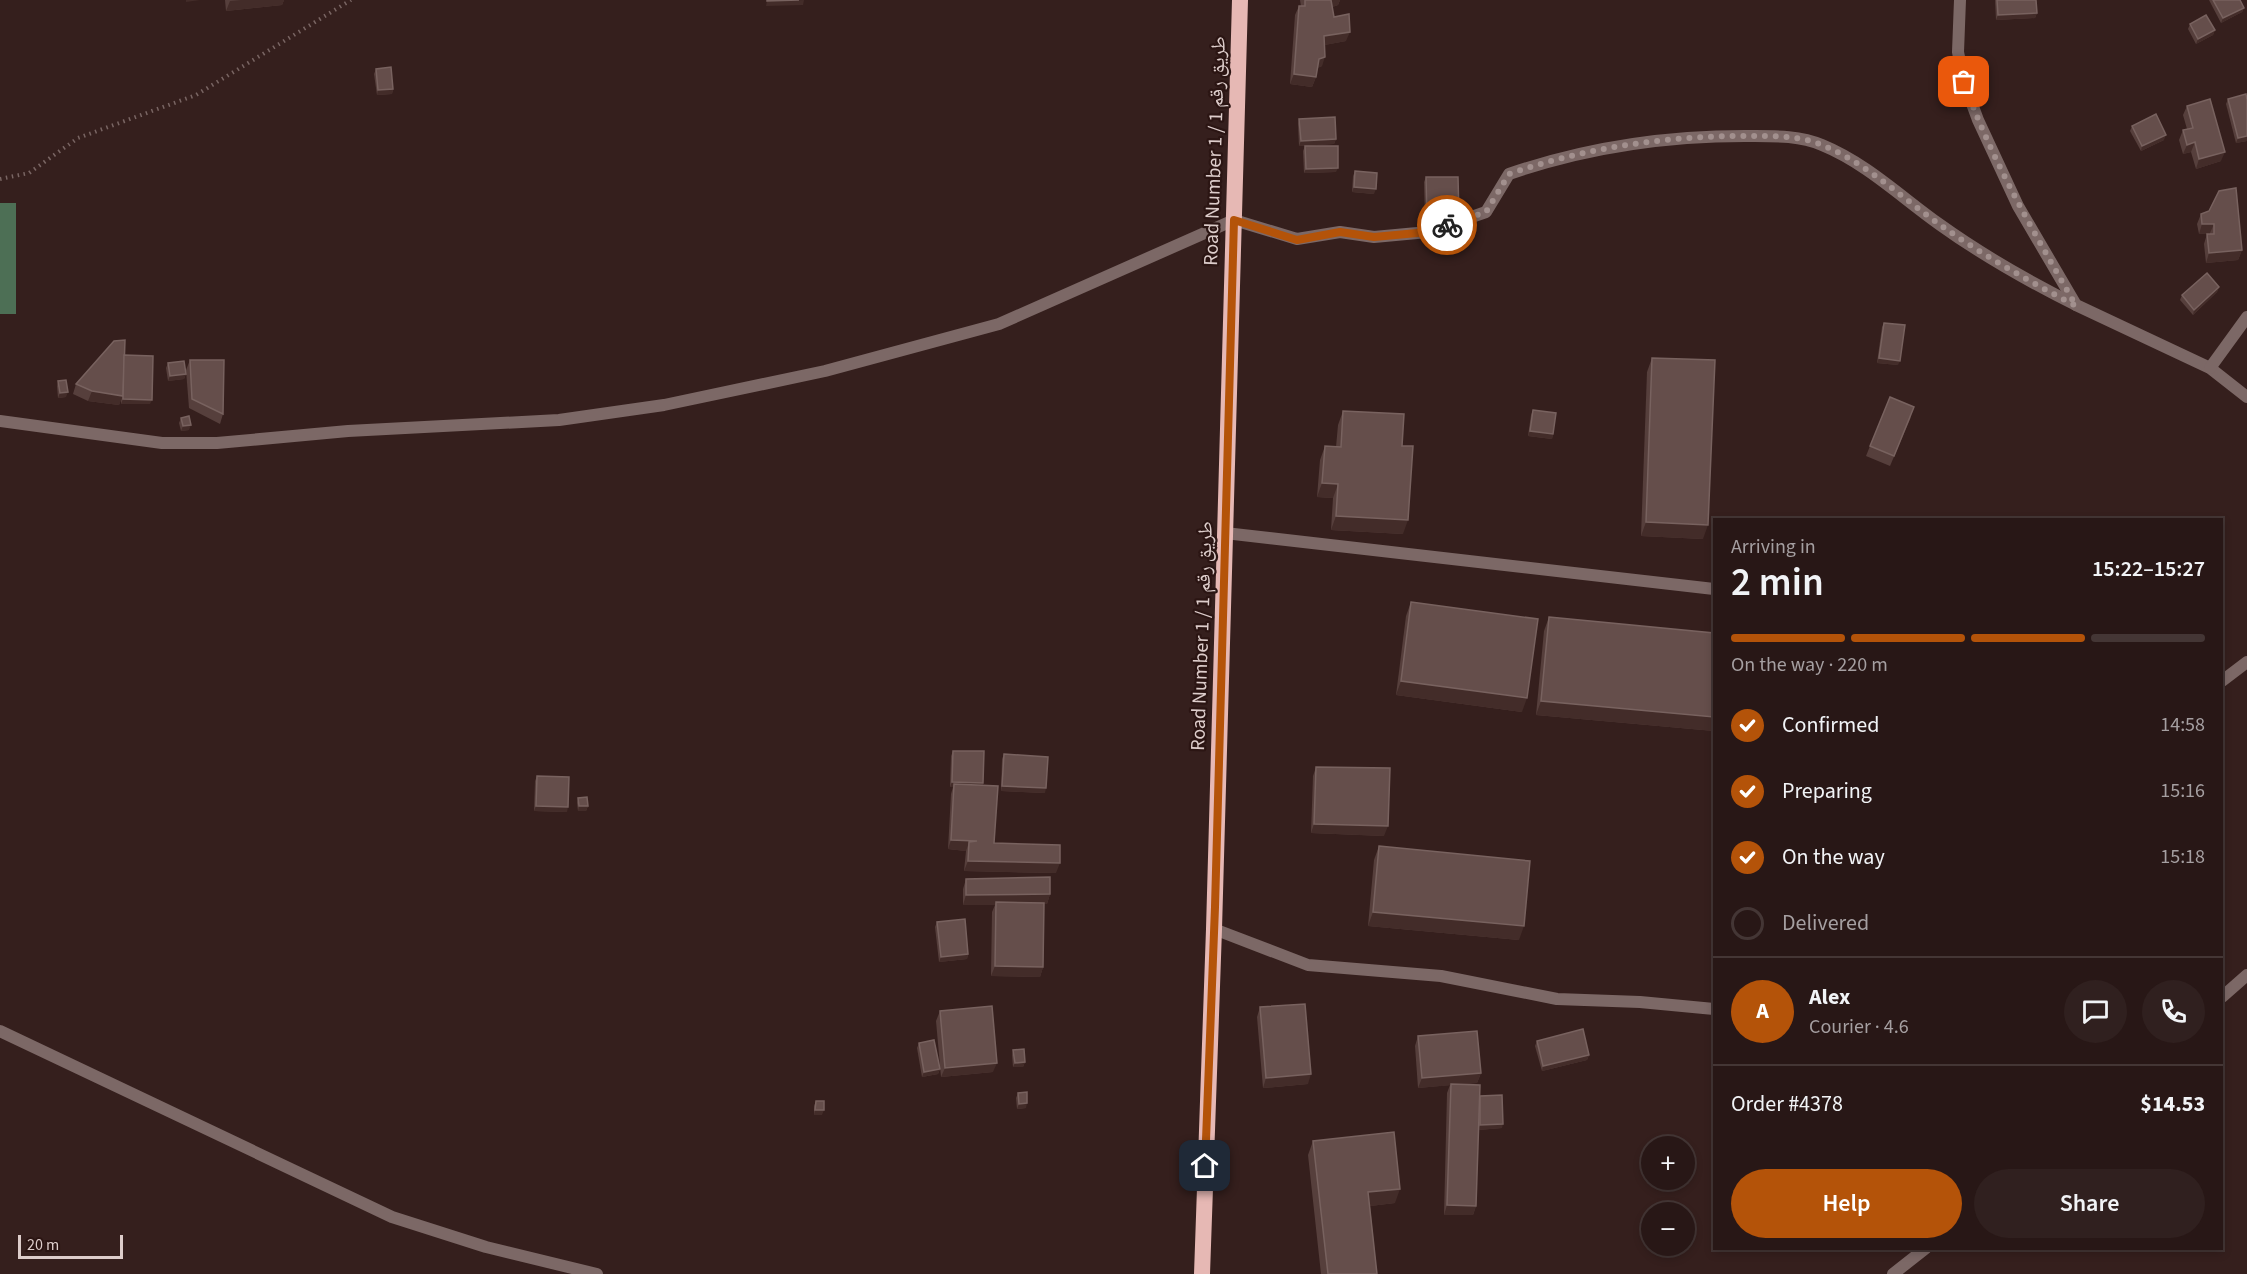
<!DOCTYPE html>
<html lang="en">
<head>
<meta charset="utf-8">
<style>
  body { margin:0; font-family:"Source Sans 3","Noto Naskh Arabic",sans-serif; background:#30201f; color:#f1f3f6; height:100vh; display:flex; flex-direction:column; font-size:22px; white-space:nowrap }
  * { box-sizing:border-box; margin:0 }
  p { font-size:20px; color:#a59fa1 }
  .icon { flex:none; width:33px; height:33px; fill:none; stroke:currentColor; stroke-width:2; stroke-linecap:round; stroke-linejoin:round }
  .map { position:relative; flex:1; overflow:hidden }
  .sheet { position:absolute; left:1713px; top:518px; width:510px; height:732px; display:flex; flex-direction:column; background:#281716; border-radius:0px; box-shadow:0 3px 9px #0003,0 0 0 2px #443635 }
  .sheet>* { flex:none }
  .tools { position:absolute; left:1641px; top:1136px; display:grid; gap:12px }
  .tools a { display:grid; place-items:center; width:54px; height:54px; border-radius:50%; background:#281716; box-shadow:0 3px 9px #0003,0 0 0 2px #443635; font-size:30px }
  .scale { position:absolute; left:18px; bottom:15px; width:105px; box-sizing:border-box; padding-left:6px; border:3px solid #ddcdcb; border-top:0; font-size:16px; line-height:21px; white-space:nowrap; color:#ddcdcb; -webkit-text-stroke:4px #2b1513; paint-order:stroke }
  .pin { position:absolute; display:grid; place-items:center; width:51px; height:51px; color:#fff; margin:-26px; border-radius:12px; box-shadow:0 3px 9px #0006 }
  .courier { position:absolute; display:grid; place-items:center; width:60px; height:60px; margin:-30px; border:4px solid #b45309; border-radius:50%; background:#fff; color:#222; box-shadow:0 2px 8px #0007 }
  .head em { font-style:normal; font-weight:600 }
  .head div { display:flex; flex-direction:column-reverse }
  .head { display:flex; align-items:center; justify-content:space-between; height:102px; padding:0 18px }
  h1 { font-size:39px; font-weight:600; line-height:45px }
  .bar { display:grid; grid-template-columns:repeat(4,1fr); gap:9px 6px; align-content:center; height:72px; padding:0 18px }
  .bar i { height:8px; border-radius:4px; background:#443635 }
  .bar .on { background:#b45309 }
  .bar p { grid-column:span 4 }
  .line { display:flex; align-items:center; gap:15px; padding:0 18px; border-top:2px solid #443635 }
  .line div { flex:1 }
  .round { display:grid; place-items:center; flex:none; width:63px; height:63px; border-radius:32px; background:#30201f }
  ol { padding:0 18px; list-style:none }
  li { display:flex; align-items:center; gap:18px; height:66px }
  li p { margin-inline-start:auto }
  li .icon { padding:6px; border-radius:50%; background:#b45309; color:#fff; stroke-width:4 }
  li:last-child { color:#a59fa1 }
  li i { width:33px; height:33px; border:3px solid #443635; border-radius:50% }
  .button { display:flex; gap:12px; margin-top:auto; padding:12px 18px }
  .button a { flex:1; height:69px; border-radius:36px; background:#b45309; color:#fff; font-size:24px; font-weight:600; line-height:69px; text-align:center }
  .button a+a { background:#30201f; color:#f1f3f6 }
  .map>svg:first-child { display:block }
  .water { fill:#4d6f55 }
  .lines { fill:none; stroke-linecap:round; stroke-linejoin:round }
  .path { stroke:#796563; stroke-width:4; stroke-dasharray:1.5 4.5; stroke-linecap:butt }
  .minor { stroke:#7c6866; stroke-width:12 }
  .trunk { stroke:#e6b8b4; stroke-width:16 }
  .wall { fill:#563f3c }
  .shaded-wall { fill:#432c29 }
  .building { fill:#654e4b; stroke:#78625f; stroke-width:1.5 }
  .done { stroke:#a2908e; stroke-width:6; stroke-dasharray:0 10.8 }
  .route { stroke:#b45309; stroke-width:8 }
  .labels { text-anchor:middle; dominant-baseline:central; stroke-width:4.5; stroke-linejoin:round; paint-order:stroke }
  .street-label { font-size:20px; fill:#ddcdcb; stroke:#2b1513 }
</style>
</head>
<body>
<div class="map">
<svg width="2247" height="1274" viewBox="0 0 2247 1274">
  <rect width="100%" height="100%" fill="#351f1d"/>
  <rect class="water" x="0" y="203" width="16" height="111"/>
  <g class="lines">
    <polyline class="path" points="0,179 29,173 78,138 196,95 351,0"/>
    <g class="minor">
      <polyline points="1960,0 1958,52 1964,82 1978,120 2018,206 2076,305 2210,368 2247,397"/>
      <polyline points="2210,368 2247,317"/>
      <path d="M0,421L162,443H217L348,431L559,420L664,405L825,371L999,324L1234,220L1297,239L1340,232L1374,237L1428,232L1486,212L1509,174C1587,147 1672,135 1755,136C1777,136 1801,136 1822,145C1866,163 1901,197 1939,224C1982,255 2028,281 2076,305"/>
      <polyline points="1225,533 1714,589"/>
      <polyline points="2222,681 2247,662"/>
      <polyline points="1214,929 1308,965 1441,976 1557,999 1640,1002 1714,1009"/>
      <polyline points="2222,997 2247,975"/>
      <polyline points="0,1031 392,1217 486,1247 597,1274"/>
      <polyline points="1893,1274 1926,1248"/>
    </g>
    <polyline class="trunk" points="1202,1274 1214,929 1240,0"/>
  </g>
  <g class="wall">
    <polygon points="225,0 284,0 282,5 226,11"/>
    <polygon points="1300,0 1340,0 1338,5 1332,7 1334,17 1346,41 1324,45 1322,66 1317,68 1316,77 1312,87 1290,84 1295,15 1299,6 1301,6"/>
    <polygon points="1995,0 2036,0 2037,13 2035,18 1996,20"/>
    <polygon points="2209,0 2240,0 2244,8 2242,12 2221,23"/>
    <polygon points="2190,24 2215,30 2213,35 2196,44 2188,29"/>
    <polygon points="376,69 393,89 392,94 377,95 374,74"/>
    <polygon points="2228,99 2247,100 2247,141 2236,143 2226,104"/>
    <polygon points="2187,106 2221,161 2196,169 2191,152 2183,154 2179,140 2183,130 2187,129 2183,115"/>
    <polygon points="1299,119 1336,139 1334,144 1299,146 1298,124"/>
    <polygon points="2132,126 2164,140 2141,151 2130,131"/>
    <polygon points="1305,146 1336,172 1304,173 1303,151"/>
    <polygon points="1355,171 1374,194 1352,192 1353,176"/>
    <polygon points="1426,177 1457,220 1425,221 1424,182"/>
    <polygon points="2209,211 2242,250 2238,260 2206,263 2204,244 2207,234 2210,234 2210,233 2199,234 2197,224 2201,214"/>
    <polygon points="2219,287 2217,292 2193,315 2180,300 2182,295"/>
    <polygon points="1884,323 1898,365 1877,363 1882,327"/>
    <polygon points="124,355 150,404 121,404 121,399 119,405 88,401 73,394 76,384"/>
    <polygon points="1652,358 1703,539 1641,536 1647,372"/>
    <polygon points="190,360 223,414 220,424 189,408 186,370"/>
    <polygon points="168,363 186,374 184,379 168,381 166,368"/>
    <polygon points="58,381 66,397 58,398 57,386"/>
    <polygon points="1533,410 1553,434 1552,439 1528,436 1531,415"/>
    <polygon points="1343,411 1402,446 1403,534 1331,530 1333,498 1317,497 1320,460 1325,446 1336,447 1338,425"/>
    <polygon points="1911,417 1890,466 1866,456 1870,446"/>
    <polygon points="181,418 189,430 181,431 179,423"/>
    <polygon points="1411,602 1522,712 1396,695 1406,616"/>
    <polygon points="1549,617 1714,633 1714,731 1536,715 1544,631"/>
    <polygon points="953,751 983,783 982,786 994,843 1056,873 964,871 966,851 948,849 951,794 953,787 950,787 951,756"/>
    <polygon points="1004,754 1045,793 1001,791 1002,759"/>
    <polygon points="1316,767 1384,836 1311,833 1313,776"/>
    <polygon points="537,776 567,812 534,811 535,781"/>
    <polygon points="578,798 588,806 586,811 578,811 577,803"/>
    <polygon points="1379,846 1519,940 1368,926 1374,860"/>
    <polygon points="966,879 1050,894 1047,904 1044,904 1043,967 1040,977 991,976 992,912 995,905 963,905 963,889"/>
    <polygon points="937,922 968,954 967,959 939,962 935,927"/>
    <polygon points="1260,1007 1308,1084 1263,1088 1257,1017"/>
    <polygon points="940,1011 993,1072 941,1077 936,1021"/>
    <polygon points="1418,1036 1481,1073 1477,1083 1460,1084 1480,1096 1502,1128 1478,1130 1476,1206 1473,1215 1444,1215 1447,1093 1450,1085 1418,1088 1415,1046"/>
    <polygon points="1537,1041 1589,1055 1587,1060 1542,1071 1535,1046"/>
    <polygon points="919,1043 940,1069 938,1074 922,1077 917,1048"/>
    <polygon points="1013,1050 1025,1062 1023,1067 1013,1067 1012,1055"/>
    <polygon points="1018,1093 1026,1108 1017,1109 1016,1098"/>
    <polygon points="816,1101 822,1115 814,1115 814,1106"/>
    <polygon points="1313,1141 1395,1203 1370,1206 1377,1274 1321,1274 1308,1155"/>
  </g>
  <g class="shaded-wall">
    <polygon points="186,0 200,0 186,2"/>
    <polygon points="241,0 284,0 282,5 226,11 230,1"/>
    <polygon points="804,0 803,5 766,6 767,1"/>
    <polygon points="1331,0 1340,0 1338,5 1327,9"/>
    <polygon points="2244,8 2242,12 2221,23 2223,18"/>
    <polygon points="2037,13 2035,18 1996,20 1998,15"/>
    <polygon points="2215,30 2213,35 2196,44 2198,39"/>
    <polygon points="1350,32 1346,41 1320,46 1324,36"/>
    <polygon points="1325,57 1322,66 1315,69 1319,59"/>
    <polygon points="1294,74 1316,77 1312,87 1290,84"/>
    <polygon points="393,89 392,94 377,95 378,90"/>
    <polygon points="2166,135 2164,140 2141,151 2142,146"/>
    <polygon points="2247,136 2247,141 2236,143 2238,138"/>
    <polygon points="1336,139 1334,144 1299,146 1301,141"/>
    <polygon points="2195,142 2191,152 2183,154 2187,145"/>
    <polygon points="2225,152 2221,161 2196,169 2199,159"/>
    <polygon points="1338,168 1336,172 1304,173 1306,169"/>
    <polygon points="1354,187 1376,189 1374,194 1352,192"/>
    <polygon points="1459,216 1457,220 1425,221 1427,217"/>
    <polygon points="2202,224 2214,224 2210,233 2199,234"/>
    <polygon points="2242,250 2238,260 2206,263 2209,253"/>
    <polygon points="2219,287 2217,292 2193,315 2194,310"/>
    <polygon points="1879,358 1900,361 1898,365 1877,363"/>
    <polygon points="186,374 184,379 168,381 170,376"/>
    <polygon points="92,391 123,396 119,405 88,401"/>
    <polygon points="68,392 66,397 58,398 60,393"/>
    <polygon points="123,399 152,400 150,404 121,404"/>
    <polygon points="191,425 189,430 181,431 183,426"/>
    <polygon points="1530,431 1553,434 1552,439 1528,436"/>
    <polygon points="1322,483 1338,484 1333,498 1317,497"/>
    <polygon points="1336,516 1408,520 1403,534 1331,530"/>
    <polygon points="1646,522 1708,525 1703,539 1641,536"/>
    <polygon points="1401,681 1527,698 1522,712 1396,695"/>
    <polygon points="1541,701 1714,717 1714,731 1536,715"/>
    <polygon points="952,782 983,783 982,788 954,784 953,787 950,787"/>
    <polygon points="1002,786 1046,788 1045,793 1001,791"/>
    <polygon points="536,806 568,807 567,812 534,811"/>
    <polygon points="579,806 588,806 586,811 578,811"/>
    <polygon points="1314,824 1388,826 1384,836 1311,833"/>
    <polygon points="951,840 977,841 969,842 966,851 948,849"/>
    <polygon points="968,861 1060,863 1056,873 964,871"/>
    <polygon points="1050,894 1047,904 996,905 996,902 995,905 963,905 966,895"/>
    <polygon points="1373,912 1524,926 1519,940 1368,926"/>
    <polygon points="968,954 967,959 939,962 941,957"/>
    <polygon points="995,966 1043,967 1040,977 991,976"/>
    <polygon points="1589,1055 1587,1060 1542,1071 1543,1066"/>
    <polygon points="1025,1062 1023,1067 1013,1067 1015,1063"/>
    <polygon points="997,1063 993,1072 941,1077 945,1068"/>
    <polygon points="940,1069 938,1074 922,1077 924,1072"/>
    <polygon points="1481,1073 1477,1083 1418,1088 1422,1078"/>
    <polygon points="1311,1074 1308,1084 1263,1088 1266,1078"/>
    <polygon points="1027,1103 1026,1108 1017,1109 1019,1104"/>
    <polygon points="815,1110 824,1110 822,1115 814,1115"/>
    <polygon points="1503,1124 1502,1128 1478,1130 1480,1125"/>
    <polygon points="1400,1189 1395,1203 1363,1207 1368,1192"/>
    <polygon points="1447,1205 1476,1206 1473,1215 1444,1215"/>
  </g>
  <g class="building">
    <polygon points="767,0 799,0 767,1"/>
    <polygon points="1305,0 1331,0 1334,17 1349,14 1350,32 1324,36 1325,57 1319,59 1316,77 1294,74 1299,6 1305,6"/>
    <polygon points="1997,0 2036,0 2037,13 1998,15"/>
    <polygon points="2213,0 2240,0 2244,8 2223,18"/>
    <polygon points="2206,15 2215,30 2198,39 2190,24"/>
    <polygon points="391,67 393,89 378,90 376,69"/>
    <polygon points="2246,94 2247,100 2247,136 2238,138 2228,99"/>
    <polygon points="2210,99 2225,152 2199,159 2195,142 2187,145 2183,130 2193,128 2187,106"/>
    <polygon points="2156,114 2166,135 2142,146 2132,126"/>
    <polygon points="1335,117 1336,139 1301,141 1299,119"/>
    <polygon points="1305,146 1338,146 1338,168 1306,169"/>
    <polygon points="1355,171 1377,173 1376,189 1354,187"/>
    <polygon points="1426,177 1458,177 1459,216 1427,217"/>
    <polygon points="2236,188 2242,250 2209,253 2207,234 2214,234 2214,224 2202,224 2201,214 2209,211 2219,191"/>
    <polygon points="2207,273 2219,287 2194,310 2182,295"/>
    <polygon points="1884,323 1905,325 1900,361 1879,358"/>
    <polygon points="125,340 123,396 92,391 76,384 114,341"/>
    <polygon points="124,355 153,356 152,400 123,399"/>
    <polygon points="1652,358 1715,360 1708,525 1646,522"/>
    <polygon points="190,360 224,360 223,414 192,399"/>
    <polygon points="184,361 186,374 170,376 168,363"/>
    <polygon points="66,380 68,392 60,393 58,381"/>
    <polygon points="1890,397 1914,407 1894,456 1870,446"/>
    <polygon points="1533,410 1556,413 1553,434 1530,431"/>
    <polygon points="1343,411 1404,414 1402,446 1413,446 1408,520 1336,516 1338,484 1322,483 1325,446 1341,447"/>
    <polygon points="189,416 191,425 183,426 181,418"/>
    <polygon points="1411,602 1538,619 1527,698 1401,681"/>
    <polygon points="1549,617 1714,633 1714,717 1541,701"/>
    <polygon points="953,751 984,751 983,783 952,782"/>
    <polygon points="1004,754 1048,757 1046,788 1002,786"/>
    <polygon points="1316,767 1390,768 1388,826 1314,824"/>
    <polygon points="537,776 569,777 568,807 536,806"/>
    <polygon points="954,784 998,786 994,843 1060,845 1060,863 968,861 969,842 977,841 951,840"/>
    <polygon points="587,797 588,806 579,806 578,798"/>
    <polygon points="1379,846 1530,861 1524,926 1373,912"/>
    <polygon points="1050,877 1050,894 966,895 966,879"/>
    <polygon points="996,902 1044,903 1043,967 995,966"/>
    <polygon points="965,919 968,954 941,957 937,922"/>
    <polygon points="1305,1004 1311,1074 1266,1078 1260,1007"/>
    <polygon points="992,1006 997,1063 945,1068 940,1011"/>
    <polygon points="1583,1029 1589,1055 1543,1066 1537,1041"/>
    <polygon points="1477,1031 1481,1073 1422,1078 1418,1036"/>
    <polygon points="934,1040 940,1069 924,1072 919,1043"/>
    <polygon points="1024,1049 1025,1062 1015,1063 1013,1050"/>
    <polygon points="1451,1084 1480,1085 1476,1206 1447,1205"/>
    <polygon points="1027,1092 1027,1103 1019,1104 1018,1093"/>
    <polygon points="1502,1095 1503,1124 1480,1125 1480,1096"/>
    <polygon points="816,1101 824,1101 824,1110 815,1110"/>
    <polygon points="1394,1132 1400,1189 1368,1192 1377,1274 1328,1274 1313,1141"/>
  </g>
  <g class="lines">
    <path class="done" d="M1447,225L1486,212L1509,174C1587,147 1672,135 1755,136C1777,136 1801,136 1822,145C1866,163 1901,197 1939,224C1982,255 2029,281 2076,306C2034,232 1992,162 1964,82"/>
    <polyline class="route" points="1205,1166 1215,907 1234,220 1297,240 1340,232 1374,237 1428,232 1447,225"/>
  </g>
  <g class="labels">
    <g class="street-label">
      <text transform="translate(1215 151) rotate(-88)">Road Number 1 / طريق رقم 1</text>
      <text transform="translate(1202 636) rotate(-88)">Road Number 1 / طريق رقم 1</text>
    </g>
  </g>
</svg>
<div class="tools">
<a>+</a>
<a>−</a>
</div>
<div class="scale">20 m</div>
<div class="pin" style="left:1964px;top:82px;background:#ea580c"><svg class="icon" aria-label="bag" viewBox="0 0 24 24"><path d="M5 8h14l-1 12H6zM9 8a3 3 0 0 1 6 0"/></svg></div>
<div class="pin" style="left:1205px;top:1166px;background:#1f2937"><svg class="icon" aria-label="home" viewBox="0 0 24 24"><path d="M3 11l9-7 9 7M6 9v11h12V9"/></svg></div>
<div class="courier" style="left:1447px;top:225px"><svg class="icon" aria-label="bike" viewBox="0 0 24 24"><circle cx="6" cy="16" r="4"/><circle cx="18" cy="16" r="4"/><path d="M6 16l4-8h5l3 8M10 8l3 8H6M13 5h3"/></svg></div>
<section class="sheet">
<div class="head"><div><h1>2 min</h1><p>Arriving in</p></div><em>15:22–15:27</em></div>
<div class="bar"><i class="on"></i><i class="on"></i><i class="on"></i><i></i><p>On the way · 220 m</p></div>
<ol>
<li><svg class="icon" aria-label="check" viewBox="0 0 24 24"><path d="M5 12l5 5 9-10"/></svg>Confirmed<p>14:58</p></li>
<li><svg class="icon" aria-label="check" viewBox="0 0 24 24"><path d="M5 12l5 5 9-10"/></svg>Preparing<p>15:16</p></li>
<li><svg class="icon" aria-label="check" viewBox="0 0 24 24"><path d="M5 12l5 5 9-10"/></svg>On the way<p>15:18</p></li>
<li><i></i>Delivered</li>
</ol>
<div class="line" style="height:108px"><b class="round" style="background:#b45309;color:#fff">A</b><div><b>Alex</b><p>Courier · 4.6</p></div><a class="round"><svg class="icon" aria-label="chat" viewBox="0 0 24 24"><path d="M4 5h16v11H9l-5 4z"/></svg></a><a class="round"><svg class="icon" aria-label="phone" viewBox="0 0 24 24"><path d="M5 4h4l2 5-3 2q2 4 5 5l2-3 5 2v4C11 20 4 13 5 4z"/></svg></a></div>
<div class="line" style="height:78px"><div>Order #4378</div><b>$14.53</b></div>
<div class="button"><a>Help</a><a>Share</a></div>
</section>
</div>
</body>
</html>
